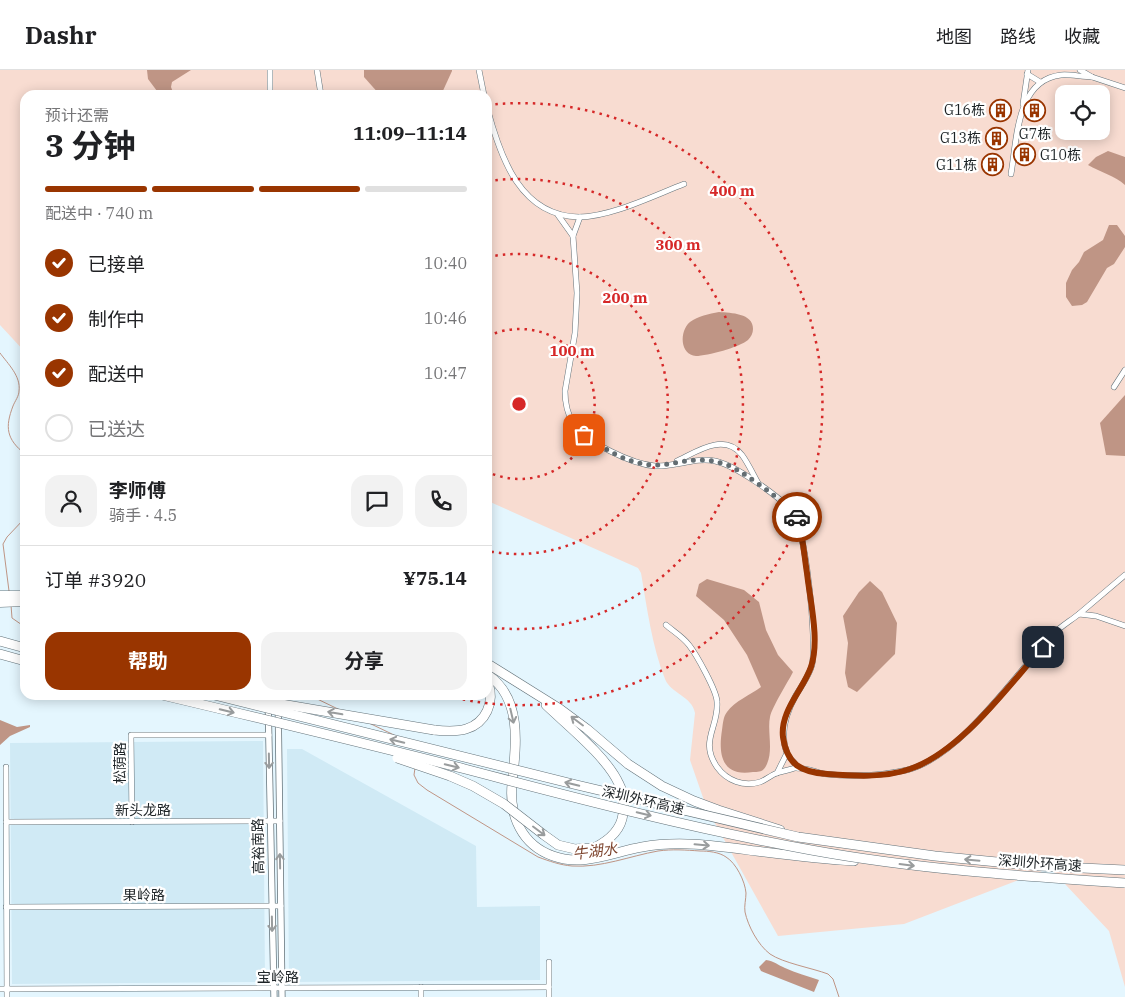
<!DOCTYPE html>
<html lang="zh">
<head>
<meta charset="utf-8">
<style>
  body { margin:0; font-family:"IBM Plex Serif","Noto Sans SC",serif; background:#f2f2f2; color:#202124; height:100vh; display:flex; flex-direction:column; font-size:19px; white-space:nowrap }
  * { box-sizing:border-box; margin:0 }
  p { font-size:16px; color:#757577 }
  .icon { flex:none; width:28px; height:28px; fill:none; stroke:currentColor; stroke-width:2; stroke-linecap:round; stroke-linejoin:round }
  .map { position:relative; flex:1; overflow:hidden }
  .sheet { position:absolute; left:20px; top:20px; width:472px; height:610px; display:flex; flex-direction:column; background:#fff; border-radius:15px; box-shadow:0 2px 12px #0003 }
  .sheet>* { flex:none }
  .controls { position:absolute; left:1055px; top:15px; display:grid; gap:10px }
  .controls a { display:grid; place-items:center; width:55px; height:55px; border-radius:10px; background:#fff; box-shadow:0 2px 12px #0003; font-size:25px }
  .pin { position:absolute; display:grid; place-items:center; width:42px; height:42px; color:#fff; margin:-21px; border-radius:10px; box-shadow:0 2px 8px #0006 }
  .courier { position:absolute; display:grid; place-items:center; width:50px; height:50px; margin:-25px; border:4px solid #993500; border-radius:50%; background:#fff; color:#222; box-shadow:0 1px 6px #0007 }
  .summary em { font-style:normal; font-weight:700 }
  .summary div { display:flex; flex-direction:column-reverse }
  .summary { display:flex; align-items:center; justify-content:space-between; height:85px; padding:0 25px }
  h1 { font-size:32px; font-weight:700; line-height:38px }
  .bar { display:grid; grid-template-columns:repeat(4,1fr); gap:8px 5px; align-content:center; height:60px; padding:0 25px }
  .bar i { height:6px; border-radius:4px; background:#e0e0e0 }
  .bar .current { background:#993500 }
  .bar p { grid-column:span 4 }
  .line { display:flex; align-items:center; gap:12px; padding:0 25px; border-top:1px solid #e0e0e0 }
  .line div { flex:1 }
  .round { display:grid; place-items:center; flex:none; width:52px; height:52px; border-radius:15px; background:#f2f2f2 }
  ol { padding:0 25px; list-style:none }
  li { display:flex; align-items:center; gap:15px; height:55px }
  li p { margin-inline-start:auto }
  li .icon { padding:5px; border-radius:50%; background:#993500; color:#fff; stroke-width:4 }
  li:last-child { color:#757577 }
  li i { width:28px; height:28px; border:2px solid #e0e0e0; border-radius:50% }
  .primary-button { display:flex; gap:10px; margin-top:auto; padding:10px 25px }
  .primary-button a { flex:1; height:58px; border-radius:15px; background:#993500; color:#fff; font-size:20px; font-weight:700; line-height:58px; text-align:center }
  .primary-button a+a { background:#f2f2f2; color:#202124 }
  header { display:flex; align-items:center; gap:30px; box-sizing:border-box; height:70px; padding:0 25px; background:#fff; border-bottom:1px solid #e0e0e0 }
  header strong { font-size:24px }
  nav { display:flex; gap:28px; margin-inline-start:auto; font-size:18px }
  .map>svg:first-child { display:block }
  .built { fill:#d0eaf5 }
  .green { fill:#f8dcd1; fill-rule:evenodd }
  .water { fill:#bf9585 }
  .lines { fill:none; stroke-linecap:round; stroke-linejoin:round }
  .stream { stroke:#bf9585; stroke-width:1 }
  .minor-casing { stroke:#637279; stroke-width:6 }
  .tertiary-casing { stroke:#637279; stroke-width:7 }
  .primary-casing { stroke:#637279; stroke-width:9 }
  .motorway-casing { stroke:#637279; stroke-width:10 }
  .minor { stroke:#fff; stroke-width:5 }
  .tertiary { stroke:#fff; stroke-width:5.5 }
  .primary { stroke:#fff; stroke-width:8 }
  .motorway { stroke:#fff; stroke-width:9 }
  .motorway-bridge-casing { stroke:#637279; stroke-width:10; stroke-linecap:butt }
  .motorway-bridge { stroke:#fff; stroke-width:9 }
  .oneway { stroke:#999c9d }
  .done { stroke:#636d72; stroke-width:5; stroke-dasharray:0 9 }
  .route { stroke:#993500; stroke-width:6 }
  .ring { fill:none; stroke:#d62828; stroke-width:2.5; stroke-dasharray:2.5 5 }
  .labels { text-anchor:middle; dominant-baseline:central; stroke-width:4.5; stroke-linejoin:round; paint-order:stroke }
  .poi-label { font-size:14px; fill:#1d2326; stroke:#fff; text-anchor:end }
  .street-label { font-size:14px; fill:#1d2326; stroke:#fff }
  .water-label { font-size:15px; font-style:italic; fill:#7d442e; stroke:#fff }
  .centre { fill:#d62828; stroke:#fff; stroke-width:2.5 }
  .ring-label { font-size:15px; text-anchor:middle; font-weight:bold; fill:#d62828; stroke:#fff; stroke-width:4.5; stroke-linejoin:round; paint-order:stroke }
</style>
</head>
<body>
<header>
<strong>Dashr</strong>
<nav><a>地图</a><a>路线</a><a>收藏</a></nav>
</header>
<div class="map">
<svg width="1125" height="927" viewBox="0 0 1125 927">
  <rect width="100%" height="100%" fill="#e4f6fe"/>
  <g class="built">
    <polygon points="263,671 265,912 12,914 10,673"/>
    <polygon points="287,679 302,679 476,776 477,837 540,836 540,910 289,912"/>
  </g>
  <path class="green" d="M0,0H1125V917L1109,861L1050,798L904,854L778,866L707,739L690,690L695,643C692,626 671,624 665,609C652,576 647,538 641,503L638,498L488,431V25H304L302,24L301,25H25V282L0,255ZM1064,24H1101V61H1064Z"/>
  <g class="water">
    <polygon points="147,0 191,0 172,12 171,17 174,25 160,25 148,9"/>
    <polygon points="364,0 452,0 452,1 441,25 380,25 364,7"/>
    <path d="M1108,81L1125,87V115C1115,106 1100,102 1088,95L1096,87Z"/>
    <polygon points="1109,155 1117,155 1125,166 1125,177 1114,194 1107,198 1087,232 1082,235 1072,236 1066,227 1066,213 1072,200 1079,192 1084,182 1103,170"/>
    <path d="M719,242C731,243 753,243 753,259C753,263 751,267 748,270C740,277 707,286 696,286C680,285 679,261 690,252C698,246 709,244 719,242Z"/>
    <polygon points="1125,325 1125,386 1106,385 1100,353"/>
    <path d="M707,509L744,520L759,532L766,560L778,585L793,602C788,612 772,637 770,647C767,662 774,681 766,696C763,702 759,702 753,702C722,707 718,685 722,660C723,654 723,647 727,642C735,631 750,625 761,617L747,585L724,550L696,526L699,514Z"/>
    <polygon points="870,511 882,522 897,553 895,584 857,622 848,617 845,603 848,573 843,546 859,522"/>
    <polygon points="0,650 17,657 30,655 30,657 10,666 0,675"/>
    <path d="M766,890C774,891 778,895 785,898C796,903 808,906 819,910L814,922L761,901L759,897Z"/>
  </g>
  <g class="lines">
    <g class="stream">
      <path d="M0,283C8,294 21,306 19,321C19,326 15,331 13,336C5,357 6,369 25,384"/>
      <polyline points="9,521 3,474 7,467 25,448"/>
      <polyline points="11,535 12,548 25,557"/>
      <polyline points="309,625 340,640"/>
      <polyline points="369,653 394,665"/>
      <path d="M415,698L414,705L418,713L427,720L538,787C549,791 560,795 572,796C601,798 630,786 658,781C672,779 686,780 700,781C708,781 719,782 726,787C736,793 745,811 746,823C746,829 744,836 745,842C748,856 758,875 770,884C783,893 812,898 828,904L833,909L839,927"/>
    </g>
    <defs>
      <g id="minor">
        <polyline points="317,0 321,25"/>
        <polyline points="479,0 484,25"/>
        <polyline points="1080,0 1092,7 1125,18"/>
        <polyline points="1027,4 1040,12"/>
        <polyline points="270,25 270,0"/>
        <polyline points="1023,34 1028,0"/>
        <path d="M488,41C501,89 521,146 579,147C611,147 655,125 684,114"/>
        <path d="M1011,104C1017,70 1016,10 1061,5C1070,4 1082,7 1092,7"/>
        <path d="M558,145L573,166L577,223L575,263L565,321C565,333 567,343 573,353C587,373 632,394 655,396C676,397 695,387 715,391C735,395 777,425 791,440C806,454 817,573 812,595C809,606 802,615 796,625C786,643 779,663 787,683C789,688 795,693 798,698"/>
        <polyline points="573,166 580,147"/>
        <polyline points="1114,317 1125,300"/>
        <path d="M677,391C696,382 724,362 742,385C748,393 753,404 758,413"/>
        <polyline points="1079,544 1125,505"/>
        <path d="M666,555C673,561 683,567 689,575C696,584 717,621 717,632C719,657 699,671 717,697C727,711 744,717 760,712C766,710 771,705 777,703C783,701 789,700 795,698C805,697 815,702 825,704C853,707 880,706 907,700C960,687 1016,604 1052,565C1060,557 1070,551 1079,544L1096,546L1125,556"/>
        <polyline points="6,697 7,927"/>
        <polyline points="777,703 787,683"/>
        <polyline points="6,752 280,751"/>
        <polyline points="132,752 131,665 269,665"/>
        <polyline points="6,837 281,836"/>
        <polyline points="549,892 549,927"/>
        <polyline points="421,917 421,927"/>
        <polyline points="0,919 549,917"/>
      </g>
      <g id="tertiary">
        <polyline points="268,625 274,927"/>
        <polyline points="278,625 282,927"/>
      </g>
      <g id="primary">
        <polyline points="0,525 25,525"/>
        <polyline points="0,533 25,532"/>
      </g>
      <g id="motorway">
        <polyline points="0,571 25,578"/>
        <polyline points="0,584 25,591"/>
        <polyline points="488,594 560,639 587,659 628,694 662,716 694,731 718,740 780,760"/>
        <path d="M488,605C523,629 516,677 512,714C509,746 522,775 553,786C583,797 613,782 642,777C680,770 718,776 756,781C788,785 821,789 854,791"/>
        <path d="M546,635C568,656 607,687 619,714C624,723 624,734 623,744C621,761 608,771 594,778"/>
        <path d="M434,660C444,661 456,662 466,659C486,653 495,632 488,613"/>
      </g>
    </defs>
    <use href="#minor" class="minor-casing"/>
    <use href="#tertiary" class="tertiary-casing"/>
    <use href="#primary" class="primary-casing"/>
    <use href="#motorway" class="motorway-casing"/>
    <use href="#minor" class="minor"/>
    <use href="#tertiary" class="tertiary"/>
    <use href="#primary" class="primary"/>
    <use href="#motorway" class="motorway"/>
    <defs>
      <g id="motorway-bridge">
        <path d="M162,625C263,649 364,673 465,699C579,729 694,759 811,780C915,799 1020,806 1125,813"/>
        <polyline points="214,625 577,715 798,767 935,786 1039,796 1125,800"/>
        <polyline points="247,628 434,660"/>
        <polyline points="397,688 450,706 473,716 504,734 544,765 558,775 575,779 594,778"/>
      </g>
    </defs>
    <use href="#motorway-bridge" class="motorway-bridge-casing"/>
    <use href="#motorway-bridge" class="motorway-bridge"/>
  </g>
  <defs><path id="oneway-shaft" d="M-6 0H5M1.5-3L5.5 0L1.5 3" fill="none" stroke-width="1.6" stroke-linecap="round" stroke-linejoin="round" transform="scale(1.25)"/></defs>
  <g class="oneway">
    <use href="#oneway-shaft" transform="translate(227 641) rotate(14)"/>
    <use href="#oneway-shaft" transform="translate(335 643) rotate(-170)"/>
    <use href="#oneway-shaft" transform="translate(512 646) rotate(77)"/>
    <use href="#oneway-shaft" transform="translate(577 651) rotate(-143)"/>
    <use href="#oneway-shaft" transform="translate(397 671) rotate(-166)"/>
    <use href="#oneway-shaft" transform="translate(269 691) rotate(89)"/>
    <use href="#oneway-shaft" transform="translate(452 696) rotate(14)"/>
    <use href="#oneway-shaft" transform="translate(572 714) rotate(-166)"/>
    <use href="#oneway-shaft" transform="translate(644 744) rotate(13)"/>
    <use href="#oneway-shaft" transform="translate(539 761) rotate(37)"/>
    <use href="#oneway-shaft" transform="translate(702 775) rotate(5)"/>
    <use href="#oneway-shaft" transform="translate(972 790) rotate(-175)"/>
    <use href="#oneway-shaft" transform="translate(280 791) rotate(-91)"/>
    <use href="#oneway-shaft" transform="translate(907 795) rotate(7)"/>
    <use href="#oneway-shaft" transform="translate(272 854) rotate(89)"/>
  </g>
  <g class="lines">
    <path class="done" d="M584,365C601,377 622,390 643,394C663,398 680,390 700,390C710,390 720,392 730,396C745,403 788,434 797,447"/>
    <path class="route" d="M797,447C803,465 804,484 807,503C810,531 820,570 811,597C803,620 780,641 783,667C787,695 801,702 827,704C854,706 884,708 910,699C961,682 1008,616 1043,577"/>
  </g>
  <g class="ring">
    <path d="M488 266A75 75 0 1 1 488 402"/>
    <path d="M488 187A150 150 0 1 1 488 481"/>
    <path d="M488 111A225 225 0 1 1 488 557"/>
    <path d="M488 35A301 301 0 1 1 444 625"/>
  </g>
  <defs>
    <symbol id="building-ring" viewBox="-11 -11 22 22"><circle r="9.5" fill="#fff" stroke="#993500" stroke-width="1.5"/><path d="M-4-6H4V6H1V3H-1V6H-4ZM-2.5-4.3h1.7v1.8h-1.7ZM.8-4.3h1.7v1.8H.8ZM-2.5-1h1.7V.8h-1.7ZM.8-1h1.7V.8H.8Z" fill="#993500"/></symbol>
  </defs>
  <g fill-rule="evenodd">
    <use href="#building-ring" x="988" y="28" width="25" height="25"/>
    <use href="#building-ring" x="1022" y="28" width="25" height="25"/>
    <use href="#building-ring" x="984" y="56" width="25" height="25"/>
    <use href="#building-ring" x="1012" y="72" width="25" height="25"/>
    <use href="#building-ring" x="980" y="82" width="25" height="25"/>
  </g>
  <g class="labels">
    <g class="poi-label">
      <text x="985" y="40">G16栋</text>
      <text x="1035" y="64" text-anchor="middle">G7栋</text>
      <text x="981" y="68">G13栋</text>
      <text x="1040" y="85" text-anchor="start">G10栋</text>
      <text x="977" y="95">G11栋</text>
    </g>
    <g class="street-label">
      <text transform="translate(120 693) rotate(-90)">松荫路</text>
      <text transform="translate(643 730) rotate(13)">深圳外环高速</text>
      <text x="143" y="740">新头龙路</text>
      <text transform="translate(258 776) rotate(-91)">高裕南路</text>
      <text transform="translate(1040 793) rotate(4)">深圳外环高速</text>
      <text x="144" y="825">果岭路</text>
      <text x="278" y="907">宝岭路</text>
    </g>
    <g class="water-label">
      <text transform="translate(595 781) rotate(-7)">牛湖水</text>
    </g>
  </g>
  <circle cx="519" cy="334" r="8" class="centre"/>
  <g class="ring-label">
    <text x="732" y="126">400 m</text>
    <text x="678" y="180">300 m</text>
    <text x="625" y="233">200 m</text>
    <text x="572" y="286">100 m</text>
  </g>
</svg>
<div class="controls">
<a><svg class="icon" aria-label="locate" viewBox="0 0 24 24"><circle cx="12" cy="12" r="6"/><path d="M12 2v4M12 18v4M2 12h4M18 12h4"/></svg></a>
</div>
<div class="pin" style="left:584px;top:365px;background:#ea580c"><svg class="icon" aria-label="bag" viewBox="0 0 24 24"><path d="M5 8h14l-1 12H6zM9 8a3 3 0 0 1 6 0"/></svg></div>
<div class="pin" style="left:1043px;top:577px;background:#1f2937"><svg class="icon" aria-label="home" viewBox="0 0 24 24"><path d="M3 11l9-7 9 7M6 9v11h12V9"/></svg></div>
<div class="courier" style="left:797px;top:447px"><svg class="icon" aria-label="car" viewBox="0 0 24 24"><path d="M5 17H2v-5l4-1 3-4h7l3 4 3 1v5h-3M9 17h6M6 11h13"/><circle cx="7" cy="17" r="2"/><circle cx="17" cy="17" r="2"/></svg></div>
<section class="sheet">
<div class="summary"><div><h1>3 分钟</h1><p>预计还需</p></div><em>11:09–11:14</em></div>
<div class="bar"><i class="current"></i><i class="current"></i><i class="current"></i><i></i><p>配送中 · 740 m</p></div>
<ol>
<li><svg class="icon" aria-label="check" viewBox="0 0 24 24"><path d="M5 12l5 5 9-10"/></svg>已接单<p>10:40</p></li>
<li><svg class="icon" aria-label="check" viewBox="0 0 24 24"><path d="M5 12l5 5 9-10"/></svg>制作中<p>10:46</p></li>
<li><svg class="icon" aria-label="check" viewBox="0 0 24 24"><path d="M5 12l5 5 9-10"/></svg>配送中<p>10:47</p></li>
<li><i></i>已送达</li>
</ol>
<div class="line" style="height:90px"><a class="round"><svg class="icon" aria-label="person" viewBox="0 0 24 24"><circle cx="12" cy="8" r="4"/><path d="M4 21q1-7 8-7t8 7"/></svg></a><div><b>李师傅</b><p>骑手 · 4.5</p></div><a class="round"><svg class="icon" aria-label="chat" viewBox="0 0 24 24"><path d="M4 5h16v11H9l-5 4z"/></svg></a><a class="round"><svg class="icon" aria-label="phone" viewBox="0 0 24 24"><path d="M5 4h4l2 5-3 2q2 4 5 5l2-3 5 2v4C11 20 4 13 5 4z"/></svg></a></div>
<div class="line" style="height:65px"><div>订单 #3920</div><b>¥75.14</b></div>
<div class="primary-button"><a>帮助</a><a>分享</a></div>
</section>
</div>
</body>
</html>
